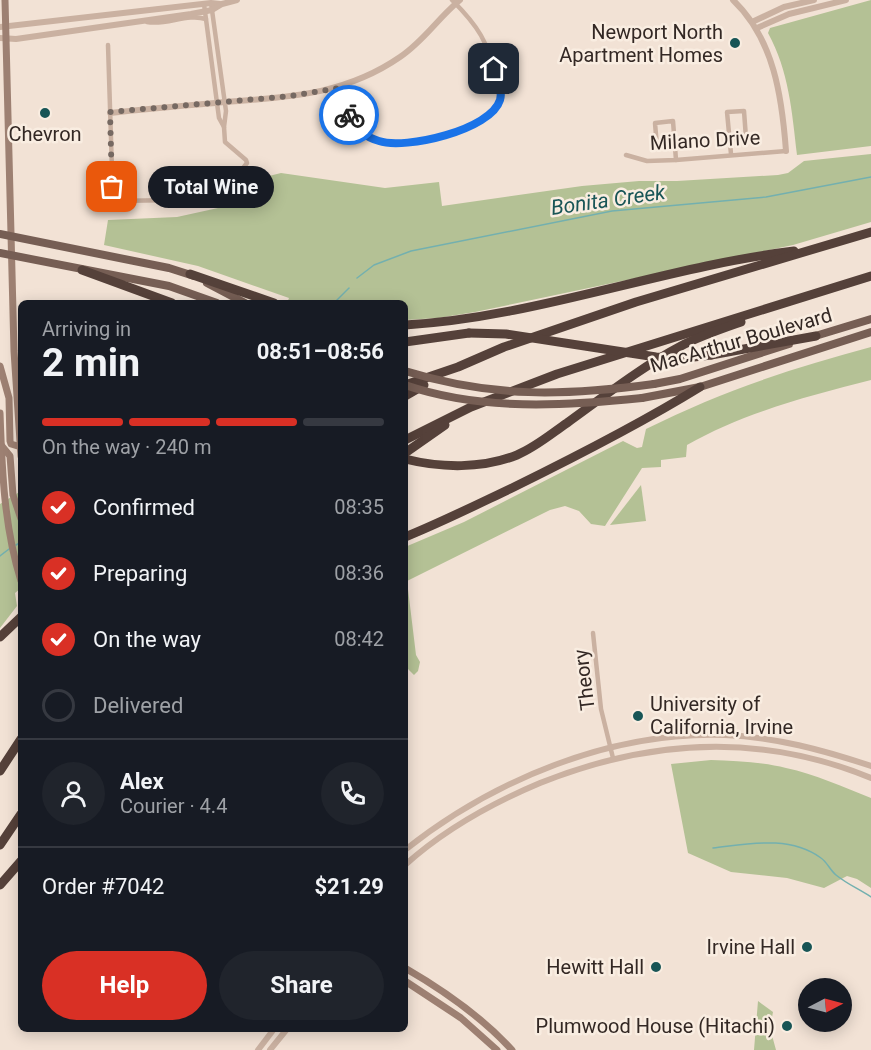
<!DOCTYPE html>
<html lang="en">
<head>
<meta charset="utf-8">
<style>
  body { margin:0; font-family:Roboto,sans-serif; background:#20242c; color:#f1f3f6; height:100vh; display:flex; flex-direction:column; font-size:22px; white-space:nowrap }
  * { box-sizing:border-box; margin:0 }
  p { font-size:20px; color:#9ea1a6 }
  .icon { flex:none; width:33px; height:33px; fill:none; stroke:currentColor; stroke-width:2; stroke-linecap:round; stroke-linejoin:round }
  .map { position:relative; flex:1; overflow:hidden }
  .drawer { position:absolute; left:18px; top:300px; width:390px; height:732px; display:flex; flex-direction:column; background:#171b24; border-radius:9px; box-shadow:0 3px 15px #0003 }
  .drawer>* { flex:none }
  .needle { width:39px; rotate:84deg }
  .fabs { position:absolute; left:798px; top:978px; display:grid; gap:12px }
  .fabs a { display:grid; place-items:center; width:54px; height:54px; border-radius:50%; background:#171b24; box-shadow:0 3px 15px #0003; font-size:30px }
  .pin { position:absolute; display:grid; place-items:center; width:51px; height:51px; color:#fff; margin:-26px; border-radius:12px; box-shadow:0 3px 9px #0006 }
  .courier { position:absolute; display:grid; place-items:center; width:60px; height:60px; margin:-30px; border:4px solid #1a73e8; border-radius:50%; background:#fff; color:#222; box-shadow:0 2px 8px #0007 }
  .bubble { position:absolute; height:42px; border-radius:21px; background:#171b24; box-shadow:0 3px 15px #0003; font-size:20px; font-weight:700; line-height:42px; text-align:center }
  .overview em { font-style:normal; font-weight:700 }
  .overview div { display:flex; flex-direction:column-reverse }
  .overview { display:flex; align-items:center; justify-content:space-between; height:102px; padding:0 24px }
  h1 { font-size:39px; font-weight:700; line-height:45px }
  .bar { display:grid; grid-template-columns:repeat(4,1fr); gap:9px 6px; align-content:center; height:72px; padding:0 24px }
  .bar i { height:8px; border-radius:4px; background:#363941 }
  .bar .current { background:#d93025 }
  .bar p { grid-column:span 4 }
  .line { display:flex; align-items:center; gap:15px; padding:0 24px; border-top:2px solid #363941 }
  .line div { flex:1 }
  .round { display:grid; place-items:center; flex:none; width:63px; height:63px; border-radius:32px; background:#20242c }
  ol { padding:0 24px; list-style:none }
  li { display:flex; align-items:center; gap:18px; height:66px }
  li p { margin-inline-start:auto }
  li .icon { padding:6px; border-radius:50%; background:#d93025; color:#fff; stroke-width:4 }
  li:last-child { color:#9ea1a6 }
  li i { width:33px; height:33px; border:3px solid #363941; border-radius:50% }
  .cta { display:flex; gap:12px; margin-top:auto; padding:12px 24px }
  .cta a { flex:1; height:69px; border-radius:36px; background:#d93025; color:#fff; font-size:24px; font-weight:700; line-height:69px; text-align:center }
  .cta a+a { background:#20242c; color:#f1f3f6 }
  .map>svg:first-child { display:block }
  .green { fill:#b4c195 }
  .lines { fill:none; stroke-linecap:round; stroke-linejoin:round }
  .stream { stroke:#73b0af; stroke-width:1.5 }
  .minor { stroke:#cab1a1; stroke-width:4.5 }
  .tertiary { stroke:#cab1a1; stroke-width:6 }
  .secondary { stroke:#9d8072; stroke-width:7 }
  .primary { stroke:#765e54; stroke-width:8 }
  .motorway { stroke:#55413a; stroke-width:9 }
  .primary-bridge { stroke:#765e54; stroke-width:8 }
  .motorway-bridge { stroke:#55413a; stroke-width:9 }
  .done { stroke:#766962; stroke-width:6; stroke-dasharray:0 10.8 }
  .route { stroke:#1a73e8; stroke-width:8 }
  .poi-dot { fill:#185556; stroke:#f9ede1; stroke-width:2 }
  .labels { text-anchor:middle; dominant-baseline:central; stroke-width:5; stroke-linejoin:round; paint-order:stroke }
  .poi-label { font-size:20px; fill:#332824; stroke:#f9ede1; text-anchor:end }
  .street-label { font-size:20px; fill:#332824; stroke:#f9ede1 }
  .water-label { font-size:21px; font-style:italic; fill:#185556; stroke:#f9ede1 }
</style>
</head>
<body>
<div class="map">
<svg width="871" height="1050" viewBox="0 0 871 1050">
  <rect width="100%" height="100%" fill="#f2e2d5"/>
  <g class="green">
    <path d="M871,0V146L797,155C792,112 789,71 768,33L770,28Z"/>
    <polygon points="871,154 871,222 793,245 475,312 438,318 405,320 405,303 287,303 289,298 198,266 104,245 108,220 177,217 218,208 243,199 265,177 281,173 385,188 439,182 442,206 582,186 639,181 677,181 778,175 788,173 804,161"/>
    <path d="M871,347V380C808,396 743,413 687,445L686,457L661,460V467L642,468L605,526L591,524L579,511L565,506L550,510L407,581L416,655L420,662L418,671L414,675L408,669L405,660V547L464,522L623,441L637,448L642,447L646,429C720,392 792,368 871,347Z"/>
    <polygon points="641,485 646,521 610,525"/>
    <polygon points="21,491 21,588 15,593 17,606 0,628 0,504"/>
    <path d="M711,760C736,761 762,762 786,768C815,774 843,787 871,798V888L857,879L847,876L824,888L787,878L731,872L688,853L671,764Z"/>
    <polygon points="758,1001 773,1012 770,1028 776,1050 754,1050"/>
  </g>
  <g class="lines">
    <g class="stream">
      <polyline points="357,278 374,265 411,251 612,211 766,197 871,177"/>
      <polyline points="334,303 349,288"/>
      <polyline points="16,545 21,542"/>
      <polyline points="0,556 9,549"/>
      <path d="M713,848C749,844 789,835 821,858C827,862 830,870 836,875C847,884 859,889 871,897"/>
    </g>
    <g class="minor">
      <polyline points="204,4 217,103 219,118 224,127"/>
      <path d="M147,22C166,26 187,13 206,19"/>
      <polyline points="108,45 113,201 176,200 219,189 229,186 247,163 246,160 225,142 224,127 226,111 211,3"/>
      <path d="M339,88C344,103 349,122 362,132C371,140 384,144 396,144C422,143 490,128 499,101C502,93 499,86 497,78C487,41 479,27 452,0"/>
      <polyline points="730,140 746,138 744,111 727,112 731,154"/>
      <polyline points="675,145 657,147 655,123 673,121 676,160"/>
      <polyline points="626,155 647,161 676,160 786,151"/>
      <polyline points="593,633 601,709 613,758"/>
    </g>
    <g class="tertiary">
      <path d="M733,0C774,39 782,97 786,151"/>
      <polyline points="752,22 784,7 814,0"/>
      <polyline points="0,27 211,3 220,4"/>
      <polyline points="757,28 789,14 846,0"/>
      <polyline points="0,38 16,39 191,14 212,10 222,4 237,0"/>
      <path d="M110,113C145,109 180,106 215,103C283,97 342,97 400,57C424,41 438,18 460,0"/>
      <path d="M405,850C493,780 611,731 725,735C775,737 823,750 871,766"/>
      <path d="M405,865C445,829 490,804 540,783C650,739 760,732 871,778"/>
      <polyline points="258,1050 274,1029"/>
      <polyline points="270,1050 287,1029"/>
    </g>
    <g class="secondary">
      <polyline points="5,0 14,351 21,456"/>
      <polyline points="0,366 9,398 10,441 11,444 21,447"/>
      <path d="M0,413C2,470 4,527 21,581"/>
      <polyline points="1,445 10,456 13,495 21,519"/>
      <path d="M405,968C443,990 482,1017 512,1050"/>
      <polyline points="405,981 461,1018 497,1050"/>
    </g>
    <g class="primary">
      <polyline points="0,234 169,268 194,276"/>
      <polyline points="0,253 169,286 217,303"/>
      <polyline points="207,283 245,303"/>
      <polyline points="812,337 871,319"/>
      <polyline points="654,384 680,379 789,344"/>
      <polyline points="642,398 700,387 871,332"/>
    </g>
    <g class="motorway">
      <polyline points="82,270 172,303"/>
      <polyline points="190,274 274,303"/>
      <path d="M405,325C537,317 663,267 794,251"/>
      <polyline points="405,342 469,333"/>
      <polyline points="711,355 816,336"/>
      <polyline points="405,385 458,367 504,347 636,302 871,232"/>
      <polyline points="405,396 424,385"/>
      <polyline points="405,440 471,407 557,374 871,276"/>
      <polyline points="405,453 445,425"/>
      <path d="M405,459C441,468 482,469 517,455C536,447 551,434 567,423C603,397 643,366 681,346C700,336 721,329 741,322"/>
      <path d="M405,537C442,522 478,504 514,487C577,456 640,424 700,387"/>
      <polyline points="0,637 21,617"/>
      <polyline points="0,771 21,739"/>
      <polyline points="0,845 21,814"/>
      <polyline points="0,885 21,861"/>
    </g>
    <g class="primary-bridge">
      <path d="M405,371C493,398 564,396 654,384"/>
      <path d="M405,385C481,411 564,406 642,398"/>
    </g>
    <polyline class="motorway-bridge" points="469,333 506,334 656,357 685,358 711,355"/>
  </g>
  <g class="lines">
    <polyline class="done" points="112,187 110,112 291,96 339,88 349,115"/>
    <path class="route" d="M349,115C355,128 365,137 379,141C405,150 491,130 500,100C503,91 497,78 494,69"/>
  </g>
  <g class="poi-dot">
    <circle cx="735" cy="43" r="6"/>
    <circle cx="45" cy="113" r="6"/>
    <circle cx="638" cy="716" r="6"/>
    <circle cx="807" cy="947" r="6"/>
    <circle cx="656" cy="967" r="6"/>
    <circle cx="787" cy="1026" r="6"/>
  </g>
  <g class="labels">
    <g class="poi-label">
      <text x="723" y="32">Newport North<tspan x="723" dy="23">Apartment Homes</tspan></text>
      <text x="45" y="134" text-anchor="middle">Chevron</text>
      <text x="650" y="704" text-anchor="start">University of<tspan x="650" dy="23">California, Irvine</tspan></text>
      <text x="795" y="947">Irvine Hall</text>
      <text x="644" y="967">Hewitt Hall</text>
      <text x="775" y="1026">Plumwood House (Hitachi)</text>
    </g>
    <g class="street-label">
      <text transform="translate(705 140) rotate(-3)">Milano Drive</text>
      <text transform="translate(741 340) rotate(-16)">MacArthur Boulevard</text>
      <text transform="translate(584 680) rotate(-97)">Theory</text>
    </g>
    <g class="water-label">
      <text transform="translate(608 200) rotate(-8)">Bonita Creek</text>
    </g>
  </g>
</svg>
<div class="fabs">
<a><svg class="needle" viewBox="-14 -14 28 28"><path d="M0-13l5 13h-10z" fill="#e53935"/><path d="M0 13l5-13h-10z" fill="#9ea1a6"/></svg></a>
</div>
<div class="pin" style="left:112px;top:187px;background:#ea580c"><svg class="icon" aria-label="bag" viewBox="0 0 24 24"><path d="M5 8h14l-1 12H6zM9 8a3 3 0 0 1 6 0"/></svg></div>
<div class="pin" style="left:494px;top:69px;background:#1f2937"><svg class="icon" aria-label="home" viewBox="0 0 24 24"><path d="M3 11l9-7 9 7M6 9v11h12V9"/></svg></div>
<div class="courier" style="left:349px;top:115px"><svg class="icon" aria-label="bike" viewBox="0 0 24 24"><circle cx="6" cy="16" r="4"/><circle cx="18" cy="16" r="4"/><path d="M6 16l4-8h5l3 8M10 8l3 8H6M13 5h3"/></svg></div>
<div class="bubble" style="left:148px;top:166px;width:126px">Total Wine</div>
<section class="drawer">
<div class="overview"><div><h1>2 min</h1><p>Arriving in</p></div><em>08:51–08:56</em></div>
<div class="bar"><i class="current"></i><i class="current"></i><i class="current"></i><i></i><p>On the way · 240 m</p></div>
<ol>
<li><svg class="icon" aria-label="check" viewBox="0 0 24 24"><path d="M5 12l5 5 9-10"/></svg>Confirmed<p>08:35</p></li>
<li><svg class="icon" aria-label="check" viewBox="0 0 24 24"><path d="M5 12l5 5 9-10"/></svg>Preparing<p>08:36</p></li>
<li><svg class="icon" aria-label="check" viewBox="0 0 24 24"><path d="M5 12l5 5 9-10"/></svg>On the way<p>08:42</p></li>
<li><i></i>Delivered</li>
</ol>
<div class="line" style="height:108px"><a class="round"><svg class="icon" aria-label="person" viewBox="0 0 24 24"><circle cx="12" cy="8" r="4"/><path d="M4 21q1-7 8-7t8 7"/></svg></a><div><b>Alex</b><p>Courier · 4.4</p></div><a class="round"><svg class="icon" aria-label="phone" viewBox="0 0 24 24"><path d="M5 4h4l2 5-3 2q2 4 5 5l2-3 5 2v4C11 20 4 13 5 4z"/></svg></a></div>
<div class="line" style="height:78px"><div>Order #7042</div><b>$21.29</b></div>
<div class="cta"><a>Help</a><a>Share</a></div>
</section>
</div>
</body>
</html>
